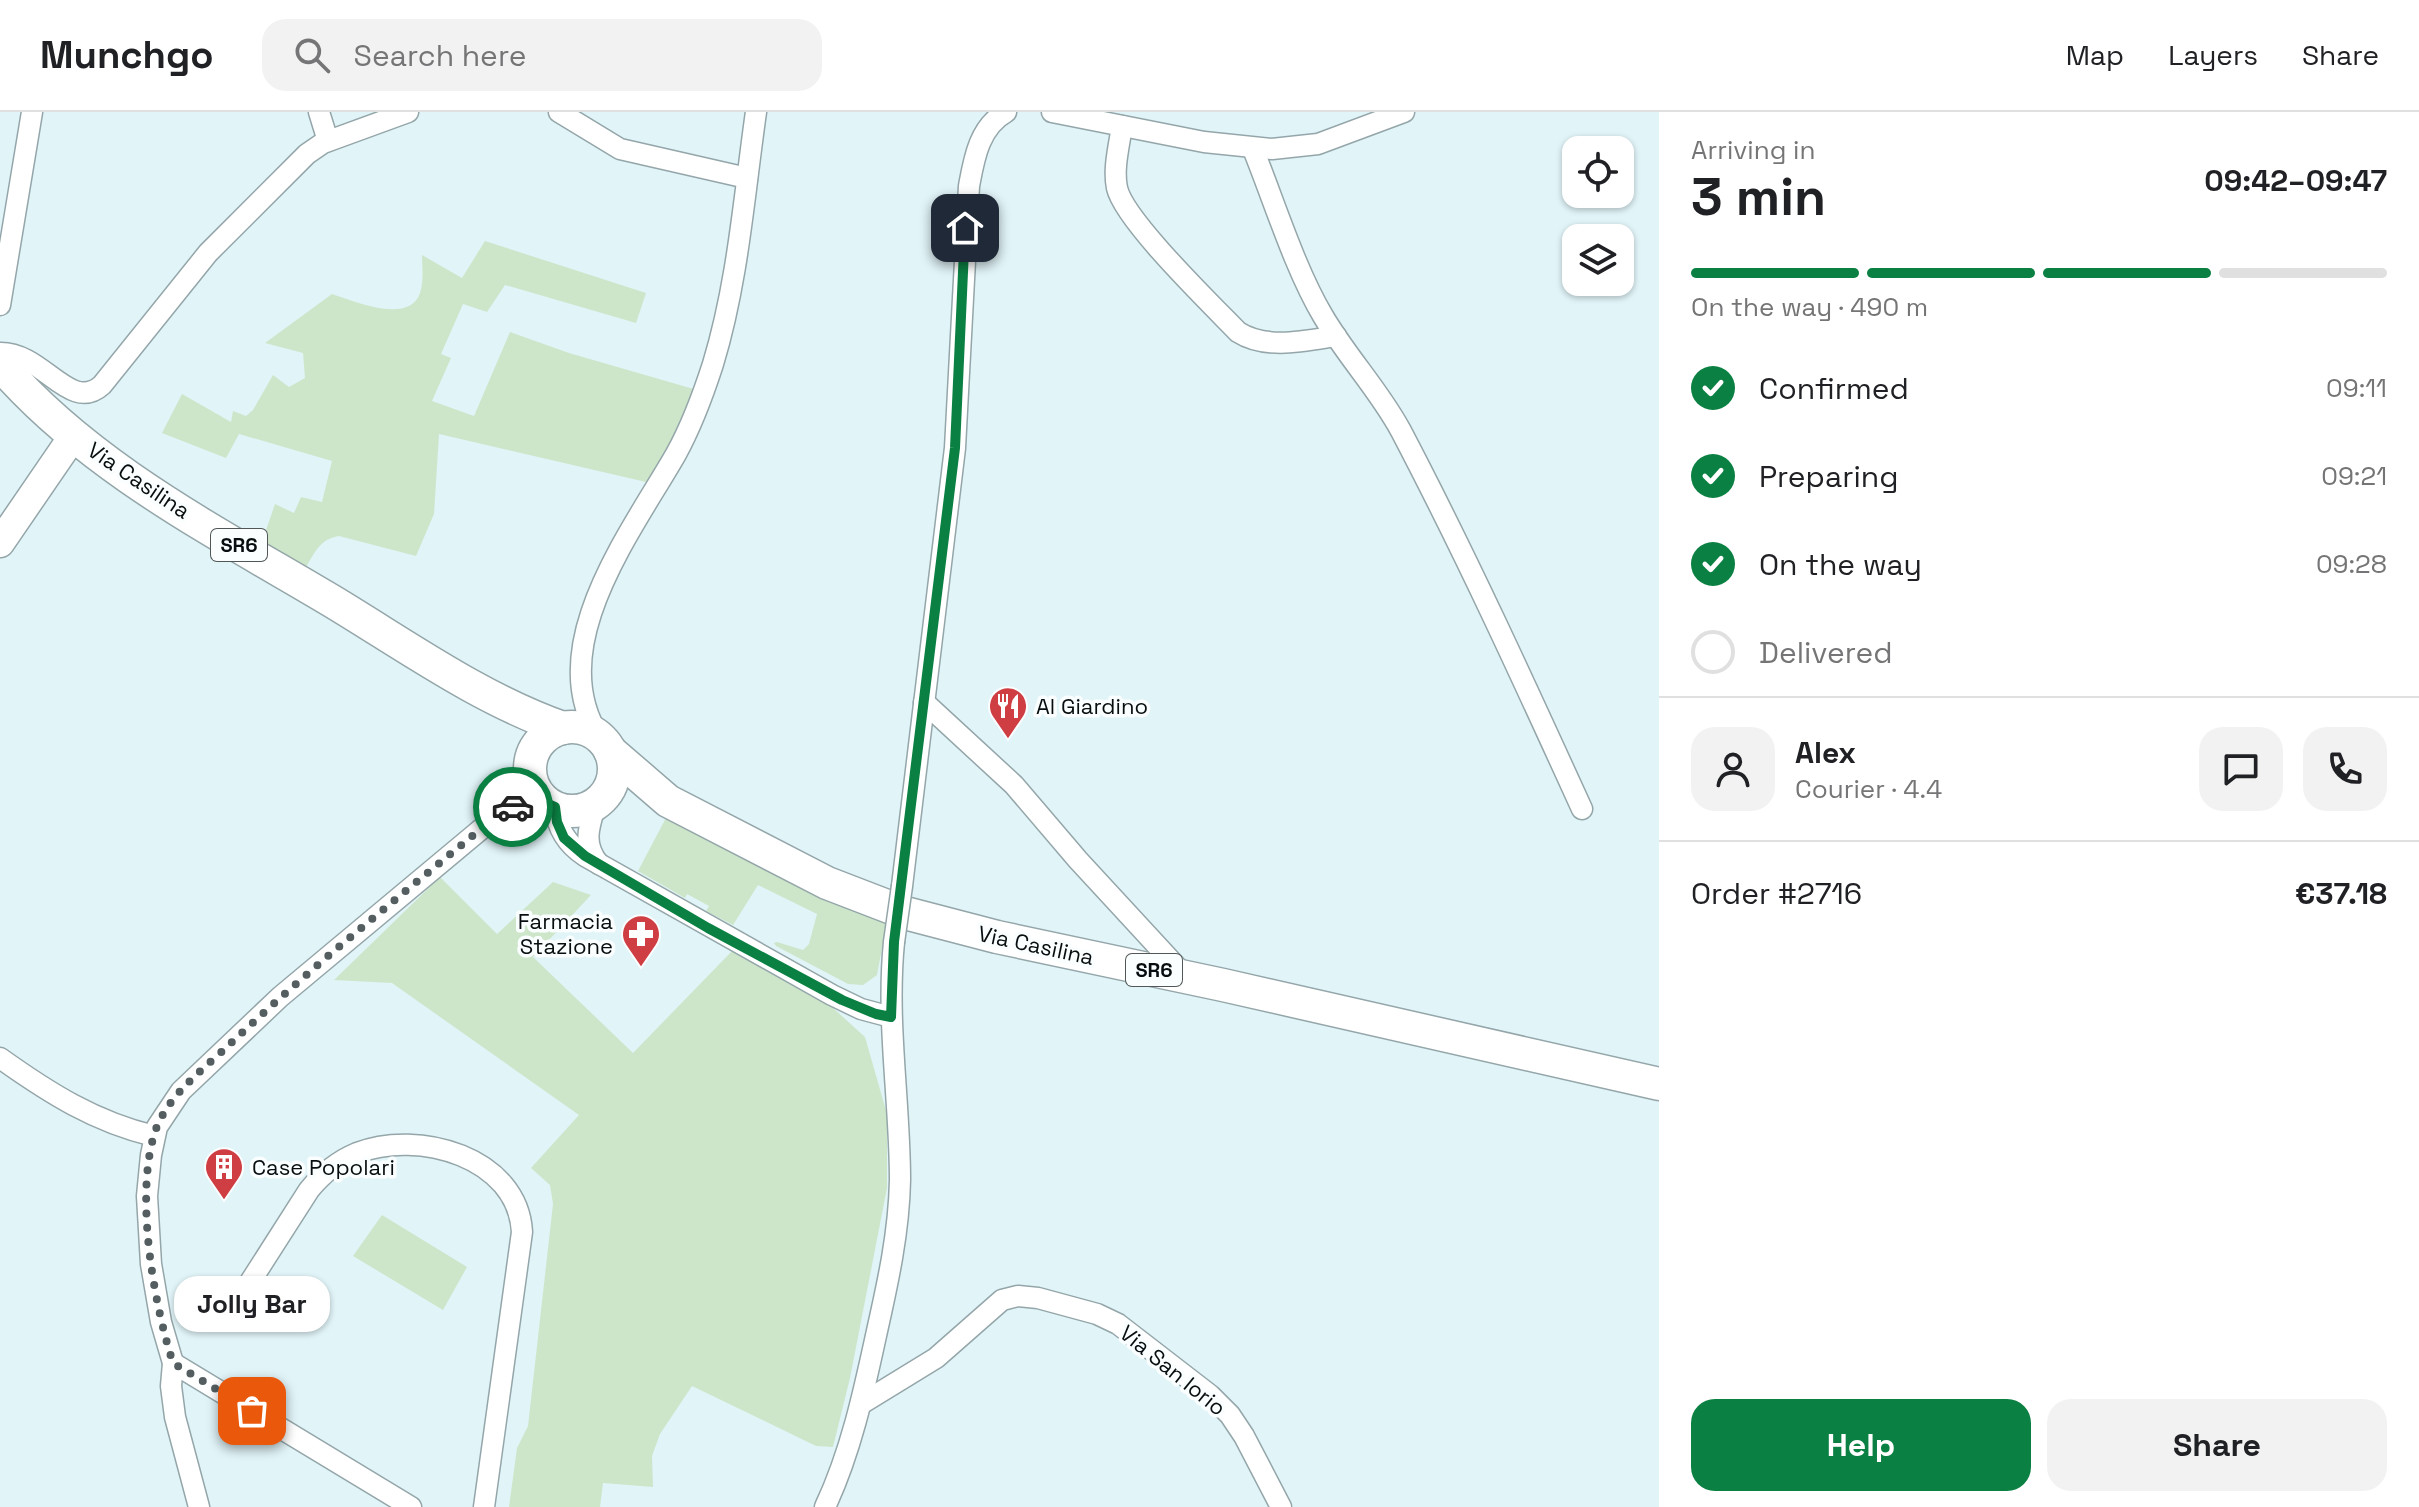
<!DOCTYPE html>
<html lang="en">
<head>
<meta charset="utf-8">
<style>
  body { margin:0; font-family:"Space Grotesk",sans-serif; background:#f2f2f2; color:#202124; height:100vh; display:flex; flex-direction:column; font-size:30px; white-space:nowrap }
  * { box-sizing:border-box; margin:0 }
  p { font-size:26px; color:#757577 }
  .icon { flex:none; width:44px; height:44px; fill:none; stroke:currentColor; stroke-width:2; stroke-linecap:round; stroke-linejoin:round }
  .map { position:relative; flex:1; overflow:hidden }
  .details { display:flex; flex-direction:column; background:#fff; width:760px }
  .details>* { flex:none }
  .fabs { position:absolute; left:1562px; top:24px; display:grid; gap:16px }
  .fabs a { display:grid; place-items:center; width:72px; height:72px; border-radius:16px; background:#fff; box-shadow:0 2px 6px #0004; font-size:40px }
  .pin { position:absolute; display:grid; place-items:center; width:68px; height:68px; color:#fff; margin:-34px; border-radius:16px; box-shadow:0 4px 12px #0006 }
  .courier { position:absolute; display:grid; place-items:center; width:80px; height:80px; margin:-40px; border:6px solid #0b8043; border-radius:50%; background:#fff; color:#222; box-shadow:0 2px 10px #0007 }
  .bubble { position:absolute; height:56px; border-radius:24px; background:#fff; box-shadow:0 2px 6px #0004; font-size:26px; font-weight:700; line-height:56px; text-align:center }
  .head em { font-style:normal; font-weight:700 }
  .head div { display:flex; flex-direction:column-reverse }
  .head { display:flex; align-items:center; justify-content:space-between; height:136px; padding:0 32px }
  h1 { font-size:52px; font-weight:700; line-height:60px }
  .bar { display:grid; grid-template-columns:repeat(4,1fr); gap:12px 8px; align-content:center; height:96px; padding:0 32px }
  .bar i { height:10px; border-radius:6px; background:#e0e0e0 }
  .bar .active { background:#0b8043 }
  .bar p { grid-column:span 4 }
  .line { display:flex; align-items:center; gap:20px; padding:0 32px; border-top:2px solid #e0e0e0 }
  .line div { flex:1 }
  .round { display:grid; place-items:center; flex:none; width:84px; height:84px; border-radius:24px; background:#f2f2f2 }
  ol { padding:0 32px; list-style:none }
  li { display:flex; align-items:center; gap:24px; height:88px }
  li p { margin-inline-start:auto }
  li .icon { padding:8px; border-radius:50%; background:#0b8043; color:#fff; stroke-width:4 }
  li:last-child { color:#757577 }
  li i { width:44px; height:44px; border:4px solid #e0e0e0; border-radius:50% }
  .cta { display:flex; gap:16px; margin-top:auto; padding:16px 32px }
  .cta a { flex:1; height:92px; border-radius:24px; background:#0b8043; color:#fff; font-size:32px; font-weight:700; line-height:92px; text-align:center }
  .cta a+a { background:#f2f2f2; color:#202124 }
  header { display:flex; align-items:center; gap:48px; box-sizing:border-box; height:112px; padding:0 40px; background:#fff; border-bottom:2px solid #e0e0e0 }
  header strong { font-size:38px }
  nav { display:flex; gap:44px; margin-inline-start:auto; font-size:28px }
  .search { width:560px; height:72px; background:#f2f2f2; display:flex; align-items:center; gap:20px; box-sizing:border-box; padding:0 28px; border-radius:24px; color:#757577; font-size:30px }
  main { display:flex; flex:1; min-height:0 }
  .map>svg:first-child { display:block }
  .grass { fill:#cde6ca }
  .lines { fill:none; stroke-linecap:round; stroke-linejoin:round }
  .street-casing { stroke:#94a6a9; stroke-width:23 }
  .secondary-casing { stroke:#94a6a9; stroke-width:31 }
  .primary-casing { stroke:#94a6a9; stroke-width:35 }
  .street { stroke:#fff; stroke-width:20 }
  .secondary { stroke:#fff; stroke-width:28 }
  .primary { stroke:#fff; stroke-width:32 }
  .street-bridge-casing { stroke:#94a6a9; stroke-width:23; stroke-linecap:butt }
  .street-bridge { stroke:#fff; stroke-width:20 }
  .done { stroke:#545e61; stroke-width:8; stroke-dasharray:0 14.4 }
  .route { stroke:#0b8043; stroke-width:10 }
  .labels { text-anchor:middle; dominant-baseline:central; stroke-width:7; stroke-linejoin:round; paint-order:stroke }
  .shield { fill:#fafeff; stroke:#515657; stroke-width:2 }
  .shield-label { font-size:20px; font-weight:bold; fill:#080e0f }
  .street-label { font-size:22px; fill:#080e0f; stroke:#fafeff }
  .poi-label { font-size:22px; fill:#080e0f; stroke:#fafeff; text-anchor:start }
</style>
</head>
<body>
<header>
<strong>Munchgo</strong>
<div class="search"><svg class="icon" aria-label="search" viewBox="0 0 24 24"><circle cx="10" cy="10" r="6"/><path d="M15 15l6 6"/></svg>Search here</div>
<nav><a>Map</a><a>Layers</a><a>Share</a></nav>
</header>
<main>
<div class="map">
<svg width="1659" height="1395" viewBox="0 0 1659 1395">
  <rect width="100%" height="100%" fill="#e1f4f8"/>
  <g class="grass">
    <path d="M485,129L646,181L636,211L505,173L487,200L463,192L441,242L451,246L432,289L474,304L510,220L569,241L697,278C684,310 671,345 646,370L439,322L434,402L416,444L339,424C319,427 314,442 304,459L263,435L264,424L275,392L294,401L301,385L322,390L332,349L239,322L226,346L162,321L182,282L231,310L233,299L246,304L253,298L273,263L289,275L305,266L303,241L265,231L332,182C354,189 409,213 420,181C424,169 422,155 422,143L462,166Z"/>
    <polygon points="668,702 888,804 877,863 863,873 848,872 776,834 774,831 777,830 803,838 809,832 817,802 758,773 733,813 706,799 709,794 687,782 685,786 638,759"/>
    <polygon points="440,765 497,822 553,770 591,783 533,845 633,941 734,837 833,896 865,925 887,1002 887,1076 850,1266 833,1335 816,1334 692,1274 660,1322 652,1344 653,1375 603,1371 600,1395 509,1395 517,1336 528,1314 553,1092 550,1073 531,1056 579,1003 392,871 334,868"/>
    <polygon points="382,1103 467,1155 443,1198 353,1144"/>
  </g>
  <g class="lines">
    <defs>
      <g id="street">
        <polyline points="319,0 328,29"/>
        <polyline points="559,0 620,37 747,66"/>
        <polyline points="1052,0 1204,30 1272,37 1318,32 1404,0"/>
        <path d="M1122,14C1119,34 1113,57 1117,76C1124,108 1212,193 1238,220C1266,238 1305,229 1336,224"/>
        <path d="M1253,37C1274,89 1295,157 1323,204C1347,245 1379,278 1401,319C1466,443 1524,570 1582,697"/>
        <polyline points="0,193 32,0"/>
        <path d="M0,241C43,240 70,302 102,273L208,141L307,42L323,31L408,0"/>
        <polyline points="924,590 1014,673 1078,748 1186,865"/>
        <path d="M600,626C541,536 632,419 676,342C692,313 703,283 713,252C738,170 744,84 756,0"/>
        <path d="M596,692C589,714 582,732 599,752"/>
        <path d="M555,695C557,717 567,732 585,744L832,883L861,897L891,905"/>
        <polyline points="504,698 528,691 548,692"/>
        <path d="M902,774L955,336L969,74C974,47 979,15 1006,0"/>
        <path d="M0,946C49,981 95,1010 154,1024"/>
        <path d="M229,1203L309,1078C322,1062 338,1049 357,1041C418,1017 518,1045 522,1120L484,1395"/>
        <polyline points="173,1251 411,1395"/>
        <polyline points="861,1292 936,1246 1002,1188 1018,1184 1038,1186 1097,1202 1118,1212 1210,1283 1230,1303 1244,1324 1281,1395"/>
        <polyline points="199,1395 175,1305 171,1274 173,1251 161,1210 151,1152 147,1084 151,1043 157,1015 181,979 280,885 504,698 521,680 530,660"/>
        <path d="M825,1395C851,1340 864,1279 877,1219C888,1170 899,1120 900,1068C900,989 886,910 894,830"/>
      </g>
      <polyline id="secondary" points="0,431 74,323"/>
      <g id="primary">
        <path d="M0,252C91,358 222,423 340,494C412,538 483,588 563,616"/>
        <circle cx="572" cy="657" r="42"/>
        <polyline points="610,639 668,689 827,771 905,801 997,825 1223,873 1659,972"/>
      </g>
    </defs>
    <use href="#street" class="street-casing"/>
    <use href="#secondary" class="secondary-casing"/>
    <use href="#primary" class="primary-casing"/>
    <use href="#street" class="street"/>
    <use href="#secondary" class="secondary"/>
    <use href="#primary" class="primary"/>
    <defs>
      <polyline id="street-bridge" points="894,830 902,774"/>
    </defs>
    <use href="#street-bridge" class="street-bridge-casing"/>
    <use href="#street-bridge" class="street-bridge"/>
  </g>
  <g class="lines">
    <path class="done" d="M252,1299L173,1251C153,1189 134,1079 156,1017C170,981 204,957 231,931C318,849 412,774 504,698L513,695"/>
    <path class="route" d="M513,695C528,690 541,688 555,695L557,710L564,726L585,744L708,816L842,888L876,902L891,905L894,830L955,336L965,116"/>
  </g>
  <defs>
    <symbol id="restaurant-pin" viewBox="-11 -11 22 30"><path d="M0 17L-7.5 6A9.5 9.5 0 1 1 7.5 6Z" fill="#ce3e42" stroke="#fafeff"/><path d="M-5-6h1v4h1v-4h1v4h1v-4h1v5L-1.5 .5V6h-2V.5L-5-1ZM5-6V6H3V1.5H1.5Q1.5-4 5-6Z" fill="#fff"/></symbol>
    <symbol id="pharmacy-pin" viewBox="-11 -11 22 30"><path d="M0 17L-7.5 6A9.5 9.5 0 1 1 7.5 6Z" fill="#ce3e42" stroke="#fafeff"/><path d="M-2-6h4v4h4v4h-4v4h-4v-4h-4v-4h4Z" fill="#fff"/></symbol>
    <symbol id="building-pin" viewBox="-11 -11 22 30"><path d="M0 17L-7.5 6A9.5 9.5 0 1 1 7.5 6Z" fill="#ce3e42" stroke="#fafeff"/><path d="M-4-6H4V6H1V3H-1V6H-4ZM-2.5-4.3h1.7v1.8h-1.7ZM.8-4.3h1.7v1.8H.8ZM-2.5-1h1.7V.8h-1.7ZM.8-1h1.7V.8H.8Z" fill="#fff"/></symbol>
  </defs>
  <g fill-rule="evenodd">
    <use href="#restaurant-pin" x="986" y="572" width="44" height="60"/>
    <use href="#pharmacy-pin" x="619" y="800" width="44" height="60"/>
    <use href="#building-pin" x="202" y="1033" width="44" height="60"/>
  </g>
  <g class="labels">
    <g class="shield">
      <rect x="211" y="417" width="56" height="32" rx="6"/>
      <rect x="1126" y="842" width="56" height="32" rx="6"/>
    </g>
    <g class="shield-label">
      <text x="239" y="433">SR6</text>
      <text x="1154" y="858">SR6</text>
    </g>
    <g class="street-label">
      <text transform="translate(139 368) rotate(34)">Via Casilina</text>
      <text transform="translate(1036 833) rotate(12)">Via Casilina</text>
      <text transform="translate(1173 1258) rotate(39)">Via San Iorio</text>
    </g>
    <g class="poi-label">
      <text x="1036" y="594">Al Giardino</text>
      <text x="613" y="809" text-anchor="end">Farmacia<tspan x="613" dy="25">Stazione</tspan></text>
      <text x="252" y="1055">Case Popolari</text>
    </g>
  </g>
</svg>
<div class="fabs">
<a><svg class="icon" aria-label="locate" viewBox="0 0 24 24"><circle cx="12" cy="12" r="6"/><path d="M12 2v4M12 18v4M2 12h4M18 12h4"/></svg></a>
<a><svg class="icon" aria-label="layers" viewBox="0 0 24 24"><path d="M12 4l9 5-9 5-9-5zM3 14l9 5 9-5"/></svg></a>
</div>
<div class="pin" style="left:252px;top:1299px;background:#ea580c"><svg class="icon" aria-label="bag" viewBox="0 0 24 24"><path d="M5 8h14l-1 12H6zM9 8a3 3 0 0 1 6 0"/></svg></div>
<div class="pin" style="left:965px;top:116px;background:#1f2937"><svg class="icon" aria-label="home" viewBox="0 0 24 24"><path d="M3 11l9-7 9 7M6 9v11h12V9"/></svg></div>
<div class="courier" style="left:513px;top:695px"><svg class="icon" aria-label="car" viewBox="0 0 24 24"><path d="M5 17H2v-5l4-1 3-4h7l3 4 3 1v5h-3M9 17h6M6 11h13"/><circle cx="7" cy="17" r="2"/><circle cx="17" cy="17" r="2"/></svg></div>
<div class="bubble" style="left:174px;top:1164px;width:156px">Jolly Bar</div>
</div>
<section class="details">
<div class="head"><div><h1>3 min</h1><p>Arriving in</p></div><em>09:42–09:47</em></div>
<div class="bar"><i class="active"></i><i class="active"></i><i class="active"></i><i></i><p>On the way · 490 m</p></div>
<ol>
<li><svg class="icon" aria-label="check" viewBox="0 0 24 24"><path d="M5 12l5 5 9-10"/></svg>Confirmed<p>09:11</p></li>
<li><svg class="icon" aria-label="check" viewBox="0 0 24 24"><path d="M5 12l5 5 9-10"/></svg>Preparing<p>09:21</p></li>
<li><svg class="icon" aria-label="check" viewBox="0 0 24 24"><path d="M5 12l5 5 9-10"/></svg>On the way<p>09:28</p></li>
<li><i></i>Delivered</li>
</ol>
<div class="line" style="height:144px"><a class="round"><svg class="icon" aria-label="person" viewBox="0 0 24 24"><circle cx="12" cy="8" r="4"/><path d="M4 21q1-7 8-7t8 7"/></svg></a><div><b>Alex</b><p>Courier · 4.4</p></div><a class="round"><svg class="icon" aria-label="chat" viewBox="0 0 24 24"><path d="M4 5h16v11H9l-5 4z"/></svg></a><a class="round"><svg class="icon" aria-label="phone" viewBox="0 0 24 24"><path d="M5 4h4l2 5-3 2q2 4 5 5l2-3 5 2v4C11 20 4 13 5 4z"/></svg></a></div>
<div class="line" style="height:104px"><div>Order #2716</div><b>€37.18</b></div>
<div class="cta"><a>Help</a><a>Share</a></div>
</section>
</main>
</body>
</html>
